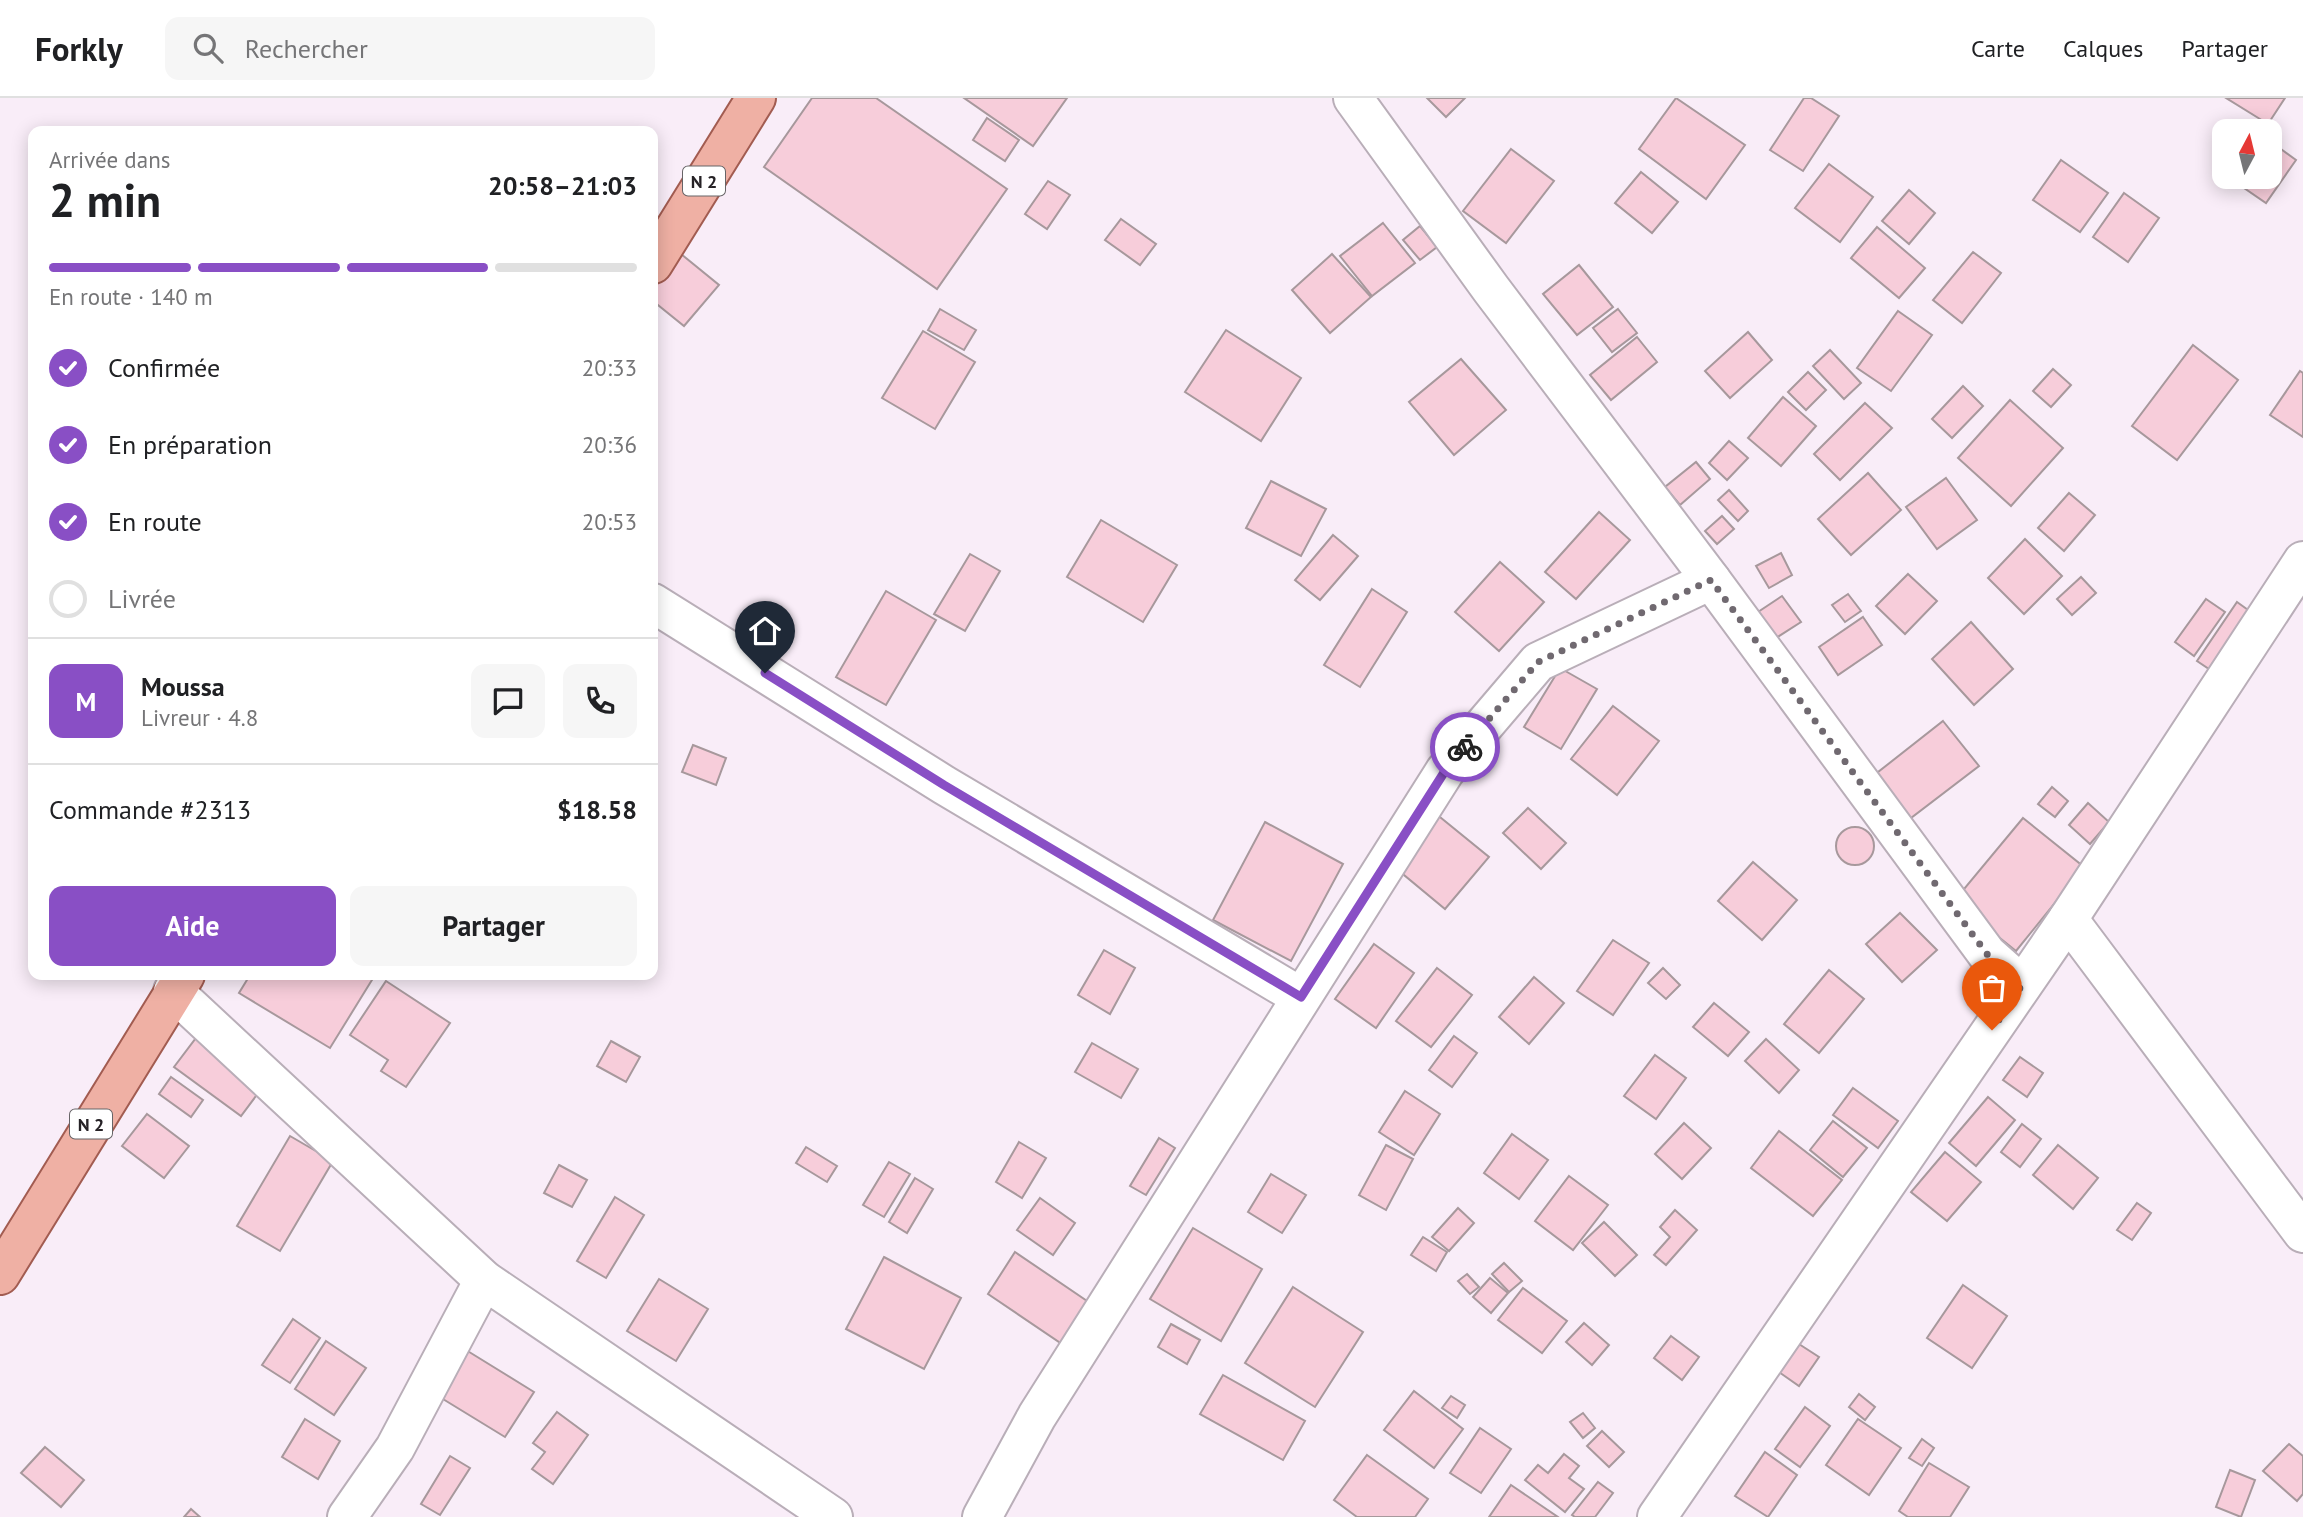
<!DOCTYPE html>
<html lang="fr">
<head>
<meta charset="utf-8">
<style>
  body { margin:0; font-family:"PT Sans",sans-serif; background:#f6f6f6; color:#202124; height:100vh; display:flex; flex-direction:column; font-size:26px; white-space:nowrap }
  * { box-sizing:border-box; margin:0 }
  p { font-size:23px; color:#757577 }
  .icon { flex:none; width:38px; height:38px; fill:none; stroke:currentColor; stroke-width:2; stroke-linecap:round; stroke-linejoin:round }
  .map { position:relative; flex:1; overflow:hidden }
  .side { position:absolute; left:28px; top:28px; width:630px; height:854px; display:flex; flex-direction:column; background:#fff; border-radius:14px; box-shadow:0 4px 18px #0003 }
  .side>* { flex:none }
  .needle { width:46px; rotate:7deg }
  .fabs { position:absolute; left:2212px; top:21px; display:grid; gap:14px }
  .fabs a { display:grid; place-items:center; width:70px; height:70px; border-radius:14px; background:#fff; box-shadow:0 4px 18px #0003; font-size:35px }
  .pin { position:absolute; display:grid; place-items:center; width:60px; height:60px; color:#fff; margin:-72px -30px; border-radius:50% 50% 50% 0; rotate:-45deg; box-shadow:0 0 7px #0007 }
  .pin .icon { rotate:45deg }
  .courier { position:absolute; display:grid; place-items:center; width:70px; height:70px; margin:-35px; border:5px solid #894fc5; border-radius:50%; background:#fff; color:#222; box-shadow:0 2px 9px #0007 }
  .head em { font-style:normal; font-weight:800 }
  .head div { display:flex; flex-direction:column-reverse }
  .head { display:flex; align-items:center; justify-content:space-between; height:119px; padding:0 21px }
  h1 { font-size:46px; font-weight:800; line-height:52px }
  .bar { display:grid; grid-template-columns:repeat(4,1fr); gap:10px 7px; align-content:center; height:84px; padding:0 21px }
  .bar i { height:9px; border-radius:5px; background:#e0e0e0 }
  .bar .current { background:#894fc5 }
  .bar p { grid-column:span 4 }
  .line { display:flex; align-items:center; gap:18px; padding:0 21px; border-top:2px solid #e0e0e0 }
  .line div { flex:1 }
  .round { display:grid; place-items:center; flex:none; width:74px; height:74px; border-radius:14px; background:#f6f6f6 }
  ol { padding:0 21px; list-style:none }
  li { display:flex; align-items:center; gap:21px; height:77px }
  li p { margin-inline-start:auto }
  li .icon { padding:7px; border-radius:50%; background:#894fc5; color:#fff; stroke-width:4 }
  li:last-child { color:#757577 }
  li i { width:38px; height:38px; border:4px solid #e0e0e0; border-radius:50% }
  .cta { display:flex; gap:14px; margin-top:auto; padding:14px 21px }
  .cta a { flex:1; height:80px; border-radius:14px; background:#894fc5; color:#fff; font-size:28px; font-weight:800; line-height:80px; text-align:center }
  .cta a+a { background:#f6f6f6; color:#202124 }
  header { display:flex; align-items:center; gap:42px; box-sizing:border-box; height:98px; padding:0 35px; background:#fff; border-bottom:2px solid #e0e0e0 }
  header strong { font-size:33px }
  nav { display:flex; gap:38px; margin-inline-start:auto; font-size:24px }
  .search { width:490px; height:63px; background:#f6f6f6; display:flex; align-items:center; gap:18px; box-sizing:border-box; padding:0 24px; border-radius:14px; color:#757577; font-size:26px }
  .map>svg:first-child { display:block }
  .building { fill:#f7cdda; stroke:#a7989c; stroke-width:2 }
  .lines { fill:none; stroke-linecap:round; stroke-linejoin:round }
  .minor-casing { stroke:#b9aeb8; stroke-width:42 }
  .primary-casing { stroke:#a25c51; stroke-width:42 }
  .minor { stroke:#fff; stroke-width:38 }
  .primary { stroke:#efb0a4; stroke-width:38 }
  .done { stroke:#706970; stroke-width:7; stroke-dasharray:0 12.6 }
  .route { stroke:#894fc5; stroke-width:9 }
  .labels { text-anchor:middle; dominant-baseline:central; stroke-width:6; stroke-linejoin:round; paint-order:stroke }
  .shield { fill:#fff; stroke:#676467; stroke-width:2 }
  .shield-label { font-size:18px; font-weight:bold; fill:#262226 }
</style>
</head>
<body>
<header>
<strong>Forkly</strong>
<div class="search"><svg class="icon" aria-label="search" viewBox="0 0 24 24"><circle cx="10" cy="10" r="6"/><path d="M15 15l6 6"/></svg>Rechercher</div>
<nav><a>Carte</a><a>Calques</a><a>Partager</a></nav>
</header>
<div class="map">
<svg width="2303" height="1419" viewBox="0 0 2303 1419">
  <rect width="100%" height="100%" fill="#f9edf8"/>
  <g class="building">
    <polygon points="812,0 876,0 1007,91 937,191 764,69"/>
    <polygon points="964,0 1067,0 1033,48"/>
    <polygon points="1427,0 1465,0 1446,19"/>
    <polygon points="1676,0 1745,47 1706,101 1639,51"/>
    <polygon points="1804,0 1811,0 1839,18 1803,73 1770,52"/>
    <polygon points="2226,0 2285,0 2268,26"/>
    <polygon points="987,20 1019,42 1005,63 973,42"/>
    <polygon points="2245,26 2256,33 2239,33"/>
    <polygon points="2270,43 2296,62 2266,105 2228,79 2270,79"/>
    <polygon points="1511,51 1554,83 1506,145 1463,113"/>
    <polygon points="2224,54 2224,76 2214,69"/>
    <polygon points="2061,62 2108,95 2080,134 2033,102"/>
    <polygon points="1829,66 1873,99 1840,144 1795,110"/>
    <polygon points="1641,74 1678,104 1652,135 1615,105"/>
    <polygon points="1048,83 1070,97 1047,131 1025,116"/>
    <polygon points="1909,92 1935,115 1909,146 1882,123"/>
    <polygon points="2124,95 2159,120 2128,164 2093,139"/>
    <polygon points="1121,121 1156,146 1140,167 1105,142"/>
    <polygon points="1383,125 1415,165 1372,198 1340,158"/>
    <polygon points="1420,128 1437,149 1420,162 1403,142"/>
    <polygon points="1877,129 1925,170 1899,200 1851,160"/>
    <polygon points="1973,154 2001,175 1962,225 1933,202"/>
    <polygon points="681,156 719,187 684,228 653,203 653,190"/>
    <polygon points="1332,156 1371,199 1330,235 1292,192"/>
    <polygon points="1579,167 1613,209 1577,237 1543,196"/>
    <polygon points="940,211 976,232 964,252 928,232"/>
    <polygon points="1618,211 1637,235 1612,254 1593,230"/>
    <polygon points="1898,213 1932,237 1891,293 1857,270"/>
    <polygon points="1226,232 1301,280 1261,343 1185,294"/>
    <polygon points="923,233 975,264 935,331 882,300"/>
    <polygon points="1748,234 1772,262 1730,300 1705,273"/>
    <polygon points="1637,239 1657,264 1611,302 1590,277"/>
    <polygon points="2193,247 2238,282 2177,362 2132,328"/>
    <polygon points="1830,252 1861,285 1844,301 1813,268"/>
    <polygon points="1461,261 1506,312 1454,357 1409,304"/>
    <polygon points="2053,271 2071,287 2051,309 2033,293"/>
    <polygon points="2300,273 2303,275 2303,339 2270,317"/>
    <polygon points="1808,274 1826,292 1806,312 1788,294"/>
    <polygon points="1963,288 1983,308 1952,340 1932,321"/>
    <polygon points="1783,299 1816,328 1781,368 1748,340"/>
    <polygon points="2010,302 2063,350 2011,408 1958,360"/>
    <polygon points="1865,305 1892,330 1840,382 1814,356"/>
    <polygon points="1729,343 1748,360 1727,382 1709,365"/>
    <polygon points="1696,364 1710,381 1680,407 1665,389"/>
    <polygon points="1868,375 1901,412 1851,457 1818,421"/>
    <polygon points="1946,380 1977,422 1937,451 1906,409"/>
    <polygon points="1271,383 1326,411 1301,458 1246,430"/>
    <polygon points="1729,392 1748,413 1738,423 1718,402"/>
    <polygon points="2069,395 2095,417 2064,453 2038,430"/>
    <polygon points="1599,414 1630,442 1576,501 1545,474"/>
    <polygon points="1722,418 1734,431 1717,446 1705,433"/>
    <polygon points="1101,422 1177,467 1143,524 1067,479"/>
    <polygon points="1333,437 1358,458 1320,502 1295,482"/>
    <polygon points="2025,441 2062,478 2024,516 1988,480"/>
    <polygon points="1781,455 1792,477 1769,490 1756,468"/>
    <polygon points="970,456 1000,473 965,533 934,516"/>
    <polygon points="1500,464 1544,504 1499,553 1455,514"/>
    <polygon points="1908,476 1937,503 1905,536 1876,508"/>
    <polygon points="2081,479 2096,495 2072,517 2057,501"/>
    <polygon points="1372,491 1407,514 1360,589 1324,567"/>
    <polygon points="886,493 936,522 886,607 836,579"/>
    <polygon points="1848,496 1861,513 1845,524 1832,507"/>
    <polygon points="1782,498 1801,524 1773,542 1755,516"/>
    <polygon points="2206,501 2225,514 2194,558 2175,544"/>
    <polygon points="2237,504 2255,517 2215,575 2197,563"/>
    <polygon points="1863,519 1882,547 1838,577 1819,549"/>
    <polygon points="1971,524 2013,571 1974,607 1932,561"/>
    <polygon points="1560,570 1597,591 1561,651 1524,629"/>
    <polygon points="1613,608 1659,643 1617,697 1571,661"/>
    <polygon points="1943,623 1979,668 1907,723 1873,678"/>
    <polygon points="693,647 726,660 716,687 682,674"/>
    <polygon points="2052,689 2068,703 2055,719 2038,706"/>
    <polygon points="2088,705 2109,724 2090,746 2069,727"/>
    <polygon points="1528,710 1566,745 1541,771 1503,735"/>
    <polygon points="1435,715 1489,759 1445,811 1392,767"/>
    <polygon points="2023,720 2084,769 2016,853 1954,803"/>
    <polygon points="1265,724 1343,766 1291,863 1213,822"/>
    <circle cx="1855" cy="748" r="19"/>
    <polygon points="1753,764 1797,802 1762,842 1718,803"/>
    <polygon points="1900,815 1937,852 1902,884 1866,846"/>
    <polygon points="1613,842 1649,865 1613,917 1577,893"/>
    <polygon points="1374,846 1414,875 1376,930 1335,901"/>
    <polygon points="1104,852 1135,870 1110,916 1078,897"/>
    <polygon points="1437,870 1472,897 1431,949 1396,923"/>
    <polygon points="1663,870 1680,887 1666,901 1648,885"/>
    <polygon points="1829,872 1864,901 1819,955 1784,926"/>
    <polygon points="250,877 375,877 330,950 239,895"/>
    <polygon points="1534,879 1564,905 1529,946 1499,919"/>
    <polygon points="386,883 450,925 406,989 381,973 388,962 350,937"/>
    <polygon points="1714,905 1749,934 1728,958 1693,929"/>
    <polygon points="199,936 265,986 241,1018 174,969"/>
    <polygon points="1454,938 1477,955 1452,989 1429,972"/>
    <polygon points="1766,941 1799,972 1779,995 1745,963"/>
    <polygon points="611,943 640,959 626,984 597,968"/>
    <polygon points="1092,945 1138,971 1121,1000 1075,974"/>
    <polygon points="1655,957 1686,980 1656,1021 1624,998"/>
    <polygon points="2020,959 2043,975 2027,999 2003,982"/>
    <polygon points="171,979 203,1002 191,1019 159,996"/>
    <polygon points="1853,990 1898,1023 1878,1050 1833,1017"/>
    <polygon points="1405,993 1440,1016 1414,1057 1379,1034"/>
    <polygon points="1988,999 2015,1022 1976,1068 1949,1045"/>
    <polygon points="147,1016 189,1048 164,1080 122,1048"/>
    <polygon points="1833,1023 1867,1050 1843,1079 1810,1052"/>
    <polygon points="1684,1025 1711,1050 1682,1081 1655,1056"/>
    <polygon points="2022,1026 2041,1041 2020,1069 2001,1054"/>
    <polygon points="1779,1033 1842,1082 1813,1118 1751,1070"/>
    <polygon points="1512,1036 1548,1062 1519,1101 1484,1075"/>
    <polygon points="290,1038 333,1063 280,1153 237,1128"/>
    <polygon points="1159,1040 1175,1050 1146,1097 1130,1088"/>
    <polygon points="1019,1044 1046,1060 1022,1100 996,1084"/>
    <polygon points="1386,1047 1413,1061 1386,1112 1359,1097"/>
    <polygon points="2058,1047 2098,1080 2073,1111 2033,1077"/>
    <polygon points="806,1049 837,1068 827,1084 796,1065"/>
    <polygon points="1945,1054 1981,1084 1947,1123 1911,1094"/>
    <polygon points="889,1064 910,1076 884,1119 863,1107"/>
    <polygon points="559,1067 587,1082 572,1109 544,1095"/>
    <polygon points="1271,1076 1306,1097 1282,1135 1248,1114"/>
    <polygon points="1569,1078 1608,1107 1573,1152 1535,1123"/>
    <polygon points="915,1080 933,1091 907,1135 889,1124"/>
    <polygon points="615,1099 644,1117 606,1180 577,1163"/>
    <polygon points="1040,1100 1075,1125 1053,1157 1017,1132"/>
    <polygon points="2137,1105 2151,1115 2132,1142 2117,1132"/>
    <polygon points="1458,1110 1474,1125 1449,1153 1432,1139"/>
    <polygon points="1675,1112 1697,1132 1666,1167 1654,1157 1670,1139 1660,1129"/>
    <polygon points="1604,1124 1637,1157 1615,1178 1582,1145"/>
    <polygon points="1193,1130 1262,1171 1221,1243 1150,1201"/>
    <polygon points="1423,1139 1447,1154 1436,1173 1411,1157"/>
    <polygon points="1015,1154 1090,1205 1062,1246 988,1196"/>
    <polygon points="884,1159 961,1200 924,1271 846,1231"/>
    <polygon points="1504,1165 1522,1183 1509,1194 1492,1176"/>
    <polygon points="1467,1176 1479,1189 1470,1196 1458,1183"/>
    <polygon points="1490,1180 1508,1195 1491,1215 1473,1199"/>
    <polygon points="659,1181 708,1211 676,1263 627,1233"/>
    <polygon points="1963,1187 2007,1218 1972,1270 1927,1240"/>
    <polygon points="1293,1189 1363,1234 1315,1309 1245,1265"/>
    <polygon points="1523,1190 1567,1223 1542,1255 1498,1222"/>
    <polygon points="293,1221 320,1240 290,1285 262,1267"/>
    <polygon points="1584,1225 1609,1247 1592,1267 1566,1244"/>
    <polygon points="1171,1226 1200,1242 1187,1266 1158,1249"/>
    <polygon points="1785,1237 1819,1259 1799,1288 1766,1265"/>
    <polygon points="1671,1238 1699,1259 1682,1282 1654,1260"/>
    <polygon points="326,1243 366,1270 334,1317 295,1291"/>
    <polygon points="466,1252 534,1294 505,1339 438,1298"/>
    <polygon points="1223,1277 1305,1323 1283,1362 1200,1316"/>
    <polygon points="1414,1293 1463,1331 1434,1370 1384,1332"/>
    <polygon points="1859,1296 1875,1309 1865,1322 1849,1309"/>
    <polygon points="1451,1298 1465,1307 1457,1320 1442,1310"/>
    <polygon points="1805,1309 1830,1328 1800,1369 1775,1351"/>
    <polygon points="557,1314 588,1337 553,1386 532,1371 545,1354 533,1345"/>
    <polygon points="1583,1315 1595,1330 1583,1340 1570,1324"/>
    <polygon points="305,1321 340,1343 318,1381 282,1359"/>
    <polygon points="1858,1321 1901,1350 1869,1397 1826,1367"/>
    <polygon points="1480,1330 1511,1351 1481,1395 1450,1375"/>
    <polygon points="1602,1333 1624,1354 1609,1369 1587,1348"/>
    <polygon points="1922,1341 1934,1350 1922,1368 1909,1360"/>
    <polygon points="2289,1346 2303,1358 2303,1396 2297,1403 2263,1373"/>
    <polygon points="45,1349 84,1382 61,1409 21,1375"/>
    <polygon points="1765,1354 1797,1377 1768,1419 1735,1398"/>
    <polygon points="1564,1356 1579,1368 1569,1380 1584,1391 1565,1414 1525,1382 1538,1367 1548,1375"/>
    <polygon points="1367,1357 1428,1401 1415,1419 1357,1419 1334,1402"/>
    <polygon points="450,1358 470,1370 440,1417 421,1406"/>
    <polygon points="1929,1365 1969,1389 1950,1419 1908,1419 1899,1413"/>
    <polygon points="2230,1372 2255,1382 2241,1419 2216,1409"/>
    <polygon points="1598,1384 1613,1395 1595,1419 1575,1419 1572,1417"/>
    <polygon points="1511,1387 1558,1419 1489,1419"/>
    <polygon points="191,1411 200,1419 184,1419"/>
  </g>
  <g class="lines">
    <defs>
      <g id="minor">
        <polyline points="1353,0 1491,191 1711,482 1987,856 2022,887"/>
        <polyline points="653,505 944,687 1301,899"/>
        <polyline points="2068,821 2303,1135"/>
        <polyline points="173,893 484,1182 833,1419"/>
        <polyline points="347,1419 395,1350 484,1182"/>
        <polyline points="982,1419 1037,1318 1445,673 1538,564 1711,482"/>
        <polyline points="1657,1419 2068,821 2303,463"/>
      </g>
      <g id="primary">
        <polyline points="653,166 756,0"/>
        <polyline points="0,1177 185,877"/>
      </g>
    </defs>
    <use href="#minor" class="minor-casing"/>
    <use href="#primary" class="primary-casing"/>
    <use href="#minor" class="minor"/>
    <use href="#primary" class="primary"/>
  </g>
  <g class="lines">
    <polyline class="done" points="1465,649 1538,564 1711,482 1987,856 2022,887 1992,932"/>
    <polyline class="route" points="765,575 944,687 1301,899 1445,673 1465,649"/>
  </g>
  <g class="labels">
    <g class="shield">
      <rect x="683" y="68.5" width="42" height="29" rx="5"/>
      <rect x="70" y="1011.5" width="42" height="29" rx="5"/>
    </g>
    <g class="shield-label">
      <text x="704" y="83">N 2</text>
      <text x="91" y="1026">N 2</text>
    </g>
  </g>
</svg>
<div class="fabs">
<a><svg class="needle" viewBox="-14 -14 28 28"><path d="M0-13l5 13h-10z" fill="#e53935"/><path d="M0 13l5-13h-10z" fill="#757577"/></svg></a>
</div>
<div class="pin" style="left:1992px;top:932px;background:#ea580c"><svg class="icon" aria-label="bag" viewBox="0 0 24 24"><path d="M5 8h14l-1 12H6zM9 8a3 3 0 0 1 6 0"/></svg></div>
<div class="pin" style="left:765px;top:575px;background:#1f2937"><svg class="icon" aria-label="home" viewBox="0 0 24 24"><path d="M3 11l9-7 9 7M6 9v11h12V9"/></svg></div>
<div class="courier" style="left:1465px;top:649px"><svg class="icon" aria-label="bike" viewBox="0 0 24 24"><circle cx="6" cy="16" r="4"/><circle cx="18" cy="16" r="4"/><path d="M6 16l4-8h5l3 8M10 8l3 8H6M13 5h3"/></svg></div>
<section class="side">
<div class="head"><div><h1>2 min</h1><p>Arrivée dans</p></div><em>20:58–21:03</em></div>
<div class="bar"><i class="current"></i><i class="current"></i><i class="current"></i><i></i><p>En route · 140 m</p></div>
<ol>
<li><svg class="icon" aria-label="check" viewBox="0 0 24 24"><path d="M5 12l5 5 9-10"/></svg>Confirmée<p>20:33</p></li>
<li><svg class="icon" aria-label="check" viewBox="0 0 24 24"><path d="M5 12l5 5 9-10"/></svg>En préparation<p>20:36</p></li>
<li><svg class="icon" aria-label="check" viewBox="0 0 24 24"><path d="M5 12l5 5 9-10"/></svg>En route<p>20:53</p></li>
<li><i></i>Livrée</li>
</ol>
<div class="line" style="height:126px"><b class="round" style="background:#894fc5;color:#fff">M</b><div><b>Moussa</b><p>Livreur · 4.8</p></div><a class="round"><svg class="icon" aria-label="chat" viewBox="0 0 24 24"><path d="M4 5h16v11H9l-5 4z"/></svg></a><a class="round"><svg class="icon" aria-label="phone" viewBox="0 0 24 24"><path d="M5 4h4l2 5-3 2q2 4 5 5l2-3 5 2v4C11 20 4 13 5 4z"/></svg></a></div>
<div class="line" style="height:91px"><div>Commande #2313</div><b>$18.58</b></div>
<div class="cta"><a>Aide</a><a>Partager</a></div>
</section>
</div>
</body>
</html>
